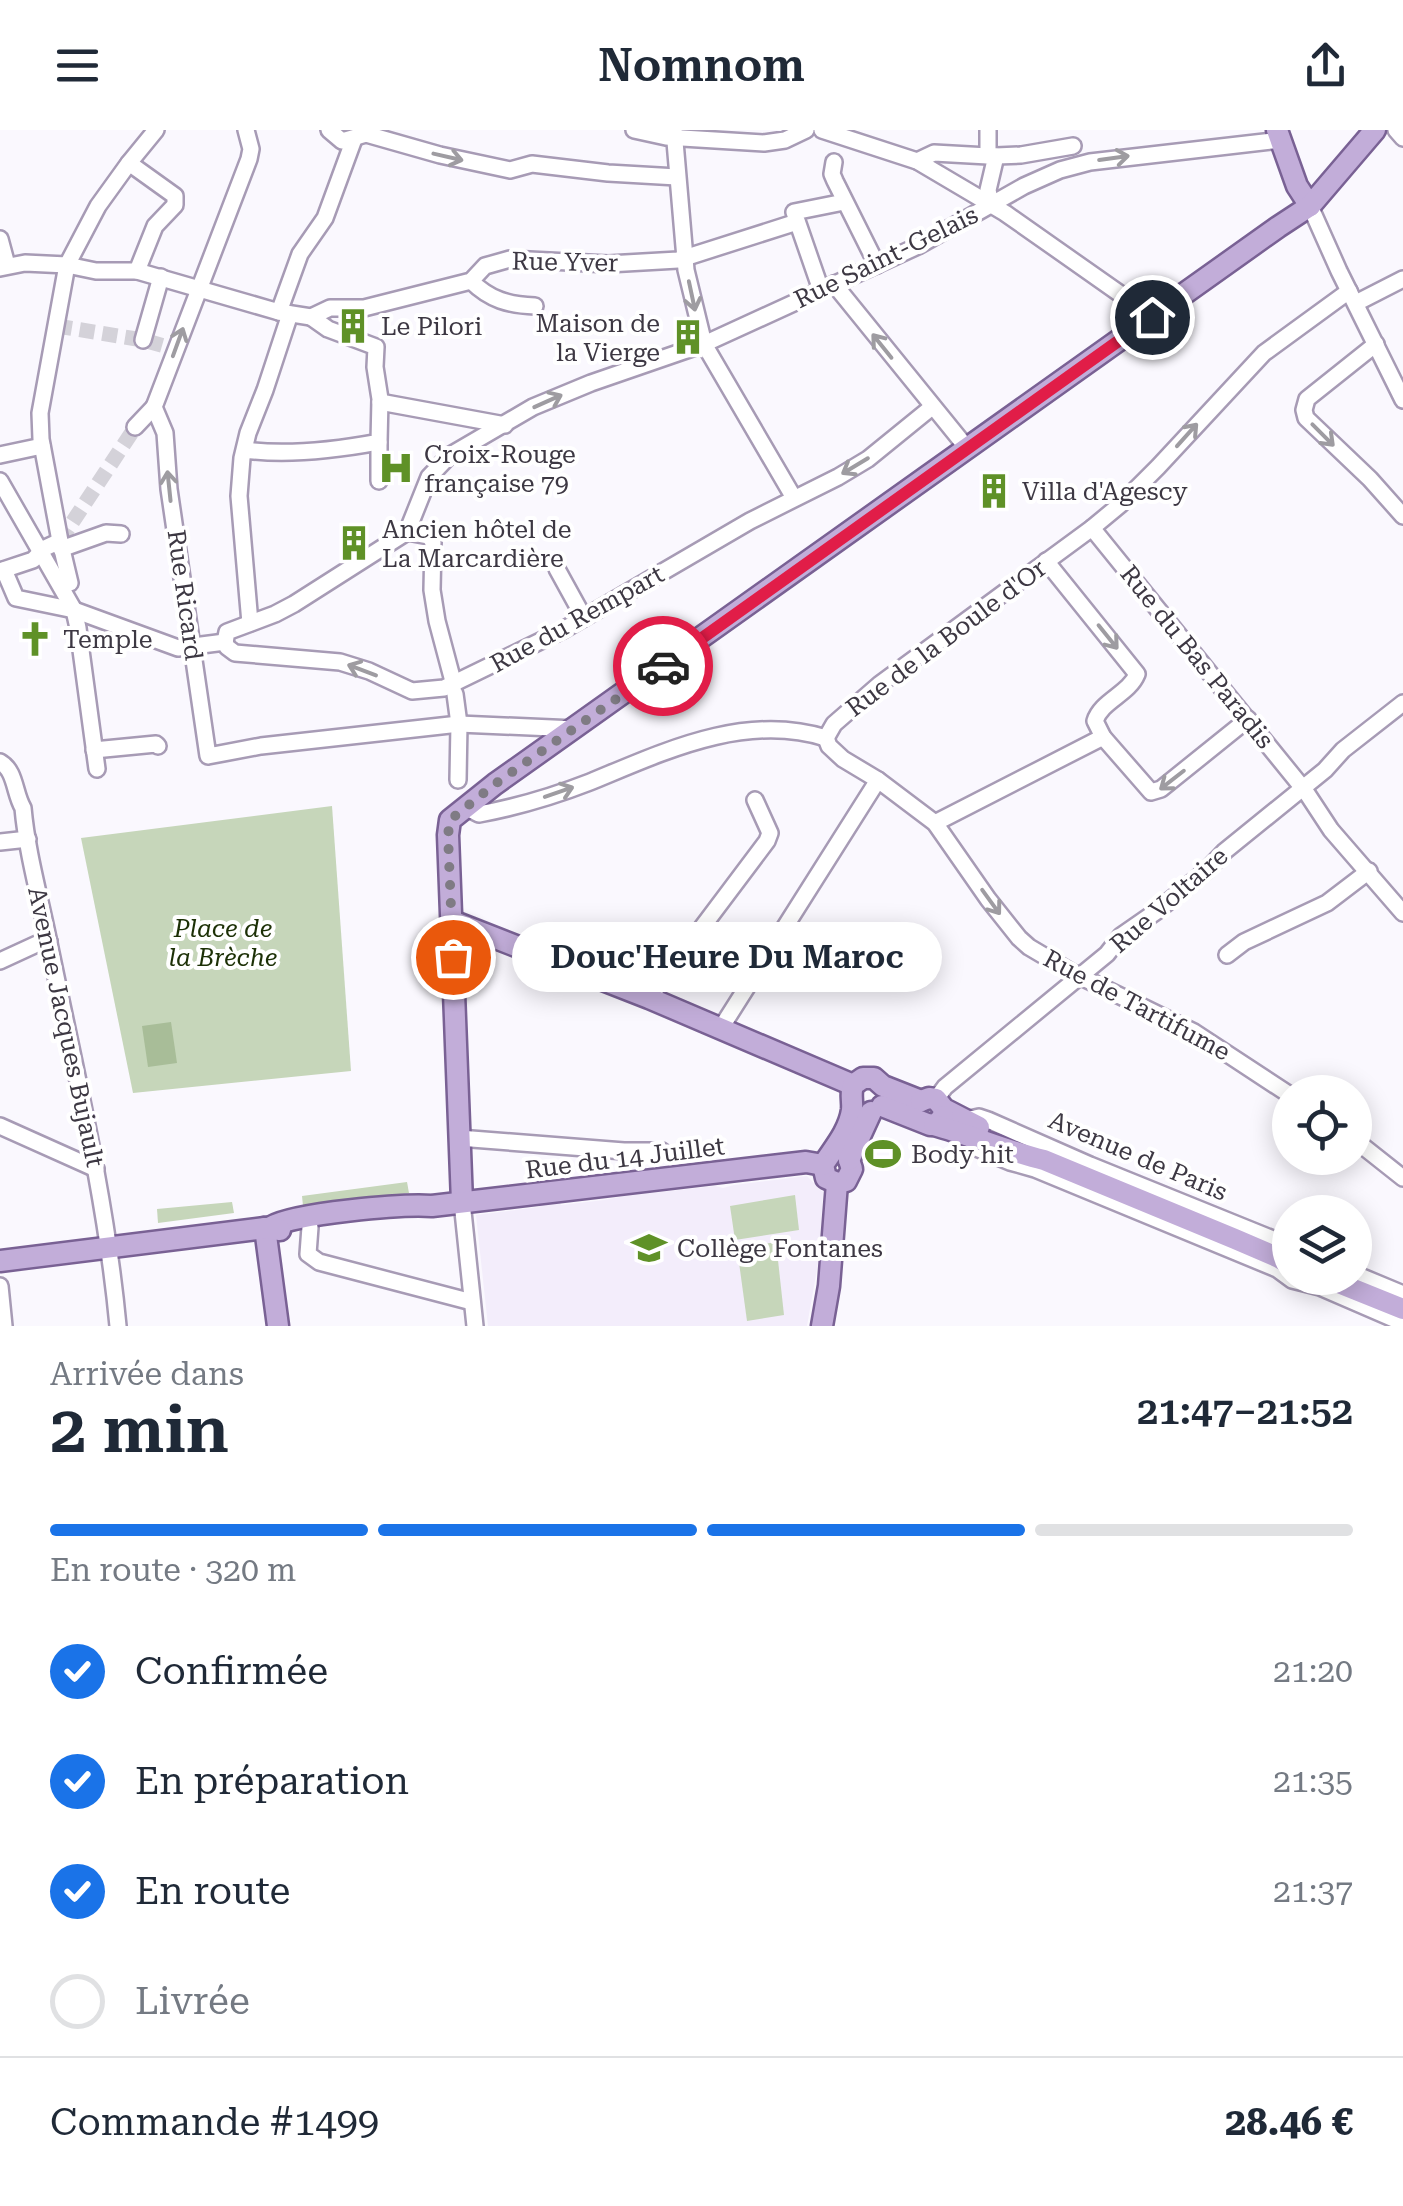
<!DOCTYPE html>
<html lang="fr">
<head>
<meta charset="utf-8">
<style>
  body { margin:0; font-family:"Roboto Serif",serif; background:#f6f6f7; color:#1f2937; height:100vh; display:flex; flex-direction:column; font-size:38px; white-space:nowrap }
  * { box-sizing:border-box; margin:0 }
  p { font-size:32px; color:#747a83 }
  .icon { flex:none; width:55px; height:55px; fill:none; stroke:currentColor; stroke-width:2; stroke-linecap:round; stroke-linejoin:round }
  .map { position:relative; height:1196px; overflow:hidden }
  .side { display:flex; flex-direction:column; background:#fff; flex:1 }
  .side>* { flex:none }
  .buttons { position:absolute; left:1272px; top:945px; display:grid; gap:20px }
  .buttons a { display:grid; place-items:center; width:100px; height:100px; border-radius:50%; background:#fff; box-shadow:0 5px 25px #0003; font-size:50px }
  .pin { position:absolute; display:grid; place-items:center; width:85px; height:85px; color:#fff; margin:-42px; border:5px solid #fff; border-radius:50%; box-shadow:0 2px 10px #0007 }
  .courier { position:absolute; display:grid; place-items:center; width:100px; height:100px; margin:-50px; border:8px solid #e11d48; border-radius:50%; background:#fff; color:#222; box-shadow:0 2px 12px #0007 }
  .bubble { position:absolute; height:70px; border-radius:35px; background:#fff; box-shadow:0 5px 25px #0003; font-size:32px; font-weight:600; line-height:70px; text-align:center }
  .headline em { font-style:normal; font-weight:600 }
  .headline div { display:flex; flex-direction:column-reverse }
  .headline { display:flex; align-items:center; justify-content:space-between; height:170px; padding:0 50px }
  h1 { font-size:65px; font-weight:600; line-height:75px }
  .bar { display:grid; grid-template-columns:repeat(4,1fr); gap:15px 10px; align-content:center; height:120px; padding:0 50px }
  .bar i { height:12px; border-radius:8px; background:#e0e1e3 }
  .bar .selected { background:#1a73e8 }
  .bar p { grid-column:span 4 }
  .line { display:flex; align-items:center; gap:25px; padding:0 50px; border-top:2px solid #e0e1e3 }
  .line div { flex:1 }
  ol { padding:0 50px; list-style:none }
  li { display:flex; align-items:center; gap:30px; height:110px }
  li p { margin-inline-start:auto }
  li .icon { padding:10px; border-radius:50%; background:#1a73e8; color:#fff; stroke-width:4 }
  li:last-child { color:#747a83 }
  li i { width:55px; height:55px; border:5px solid #e0e1e3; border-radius:50% }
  header { display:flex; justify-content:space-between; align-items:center; height:130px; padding:0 50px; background:#fff; font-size:45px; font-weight:600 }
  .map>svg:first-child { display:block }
  .built { fill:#f3edfb }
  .green { fill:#c6d6ba }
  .water { fill:#a8bd98 }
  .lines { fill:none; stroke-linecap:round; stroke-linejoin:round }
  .minor-tunnel { stroke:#d4d2d9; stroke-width:15; stroke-dasharray:15 8; stroke-linecap:butt }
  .minor-casing { stroke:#a79bb5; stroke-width:20 }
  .major-casing { stroke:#796194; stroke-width:25 }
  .minor { stroke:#fff; stroke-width:15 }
  .major { stroke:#c2add9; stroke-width:20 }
  .oneway { stroke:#9e9ca1 }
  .done { stroke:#7f7b84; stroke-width:10; stroke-dasharray:0 18 }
  .route { stroke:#e11d48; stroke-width:12 }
  .labels { text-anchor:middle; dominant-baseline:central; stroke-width:8; stroke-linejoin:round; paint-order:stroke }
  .street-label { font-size:25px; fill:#3d3843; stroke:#fff }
  .poi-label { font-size:25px; fill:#3d3843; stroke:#fff; text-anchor:start }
  .park-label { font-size:25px; font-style:italic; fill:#1c3006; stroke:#fff }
</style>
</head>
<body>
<header><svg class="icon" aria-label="menu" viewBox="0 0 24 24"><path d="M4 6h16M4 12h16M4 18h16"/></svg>Nomnom<svg class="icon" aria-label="share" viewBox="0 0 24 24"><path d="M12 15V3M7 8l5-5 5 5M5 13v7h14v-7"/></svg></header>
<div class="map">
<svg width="1403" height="1196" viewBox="0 0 1403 1196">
  <rect width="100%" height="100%" fill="#faf8fe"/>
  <polygon class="built" points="807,1046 823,1062 819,1128 807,1196 488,1196 476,1085 539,1077 539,1074 560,1072 561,1075 604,1070 650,1061 651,1063 715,1056 723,1058 734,1055"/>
  <g class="green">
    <polygon points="332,676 351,941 133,963 81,708"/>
    <polygon points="407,1052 409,1063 303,1076 302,1066"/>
    <polygon points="795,1065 799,1100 735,1110 730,1076"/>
    <polygon points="232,1072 234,1083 158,1093 157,1079"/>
    <polygon points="776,1112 784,1185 747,1191 737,1118"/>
  </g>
  <polygon class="water" points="171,892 177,933 148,937 142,896"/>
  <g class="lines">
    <g class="minor-tunnel">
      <polyline points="57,196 143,210 175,219"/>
      <polyline points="60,411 134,299"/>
    </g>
    <defs>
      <g id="minor">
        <polyline points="246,0 251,19 249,29 154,277 165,303 169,359 208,626 261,616 459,594 575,599"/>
        <polyline points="329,0 342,11 366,4 440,25 510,40 532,34 608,43 677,47"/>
        <polyline points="634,0 666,7 764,13 785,10 806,0"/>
        <polyline points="674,0 686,140 704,214 794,368"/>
        <polyline points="822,0 917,31 1005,83 1153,187"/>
        <polyline points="988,0 988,26 996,26 988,60 991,75"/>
        <polyline points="1396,0 1403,8"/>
        <polyline points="996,26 1021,25 1073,16"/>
        <polyline points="917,31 934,23 988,26"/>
        <polyline points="834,32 832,44 835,51 877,135"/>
        <polyline points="129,33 175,66 175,75 155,96 137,141"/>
        <polyline points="1310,76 1339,141 1403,270"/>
        <polyline points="0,109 7,135"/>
        <polyline points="0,138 25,133 67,135 96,141 137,141 279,182 311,187 330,178 364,178 471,151 485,136 510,129 608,134 678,130 797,92"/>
        <path d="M471,151C490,170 509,175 535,176"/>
        <polyline points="834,154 967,318"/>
        <polyline points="821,160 794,82 844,72"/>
        <polyline points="1356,173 1403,149"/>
        <polyline points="279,182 300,124 325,88 354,9"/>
        <polyline points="143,210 161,147"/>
        <polyline points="1376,214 1307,269 1304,280 1306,288 1370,349 1403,386"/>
        <polyline points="380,272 505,295"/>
        <polyline points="135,297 154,277"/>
        <polyline points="379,312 379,351"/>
        <path d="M245,320C289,326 336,320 379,312L380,269L375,237L376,217L328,199L311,187"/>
        <polyline points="0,325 42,316"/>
        <polyline points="0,351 74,480 78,498 97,639"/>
        <polyline points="1092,398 1306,662 1331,700 1403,783"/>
        <polyline points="407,402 429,347 449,326 533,277 591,253 704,214 918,116 1024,56 1060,40 1090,32 1281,10"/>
        <polyline points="407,402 429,406 433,412 432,460 437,491 454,555"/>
        <polyline points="60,411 41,309 40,283 67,135 98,76 129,33 156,0"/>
        <polyline points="61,419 106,403 121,404"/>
        <path d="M1046,431L1137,544C1129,564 1101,571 1095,591L1103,607L1151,662L1161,659L1248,589"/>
        <polyline points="557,439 584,488"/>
        <polyline points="4,440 16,468 74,480 178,518 225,512"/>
        <polyline points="0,441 33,430 45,418 60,411 70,453 61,456"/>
        <polyline points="250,493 239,366 242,328 248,303 265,260 290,184"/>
        <polyline points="225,512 227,517 235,523 340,532 369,541 412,561 444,558 563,500 750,391 838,347 868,329 932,277"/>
        <polyline points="225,512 227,502 275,484 294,474 407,402"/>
        <polyline points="455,564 459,594 458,650"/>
        <polyline points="826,608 834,594 880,554 1092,398 1121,374 1158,337 1264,223 1349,161"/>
        <polyline points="826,608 829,616 843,629 878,650 935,693 988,769 1019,808 1029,817 1073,843 1194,902 1290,965"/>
        <polyline points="94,620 156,614 158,616"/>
        <path d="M0,632C16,641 14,663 23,678C27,723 40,768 49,813C75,940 106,1067 118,1196"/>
        <path d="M469,674L473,681L479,684C517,677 554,666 590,652C663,622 745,582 826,608"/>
        <polyline points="935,693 1103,607"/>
        <polyline points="0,712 28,709"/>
        <polyline points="1227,825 1244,812 1327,773 1369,741"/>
        <polyline points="0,831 39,813 49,811"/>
        <polyline points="649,868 767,711 770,703 755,670"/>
        <polyline points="721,898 878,650"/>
        <polyline points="936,969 945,957 1107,824 1121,806 1157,781 1207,740 1225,721 1325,640 1343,620 1403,573"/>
        <polyline points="965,990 979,987 988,990 1090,1035 1290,1116"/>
        <polyline points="0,996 96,1039"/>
        <polyline points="459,1008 624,1021 662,1021"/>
        <polyline points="1355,1010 1403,1048"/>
        <polyline points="974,1017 1010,1032 1035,1039 1277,1139 1292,1150 1320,1157 1403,1193"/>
        <polyline points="462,1072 475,1196"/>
        <polyline points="310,1097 308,1124 319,1132 472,1172"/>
        <polyline points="1355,1144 1403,1164"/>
        <polyline points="0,1156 4,1196"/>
      </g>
      <g id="major">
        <polyline points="1277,0 1297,56 1310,76"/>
        <polyline points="452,791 649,868 853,955"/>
        <polyline points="853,955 863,948 874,948 883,956 921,971"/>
        <polyline points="921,971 929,968 936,969 944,979 979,997"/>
        <polyline points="882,976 930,995 938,993 943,986"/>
        <path d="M934,995C971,1005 1006,1021 1044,1030L1235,1109L1279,1128L1290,1135"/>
        <path d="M849,1030L852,1039L846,1051L837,1053L826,1048L823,1035C834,1018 849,1001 852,980C853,971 850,965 853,955"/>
        <polyline points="849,1030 871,982"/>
        <polyline points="462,1072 448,705 450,690 495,654 1278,97 1310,76 1375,0"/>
        <path d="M271,1097C295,1083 402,1074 432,1076L806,1032L823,1035"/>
        <polyline points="265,1098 278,1196"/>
        <polyline points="0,1131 265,1098 280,1100"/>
        <polyline points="1326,1148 1403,1179"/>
        <polyline points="822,1196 829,1156 837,1053"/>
      </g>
    </defs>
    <use href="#minor" class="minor-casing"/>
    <use href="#major" class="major-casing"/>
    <use href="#minor" class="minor"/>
    <use href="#major" class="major"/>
  </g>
  <defs><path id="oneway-shaft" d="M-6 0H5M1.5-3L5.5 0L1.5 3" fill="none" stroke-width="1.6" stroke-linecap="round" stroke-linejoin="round" transform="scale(2.5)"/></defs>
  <g class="oneway">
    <use href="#oneway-shaft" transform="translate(448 27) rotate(13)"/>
    <use href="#oneway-shaft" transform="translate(1114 28) rotate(-8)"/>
    <use href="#oneway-shaft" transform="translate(692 166) rotate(78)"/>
    <use href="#oneway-shaft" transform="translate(178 212) rotate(-70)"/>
    <use href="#oneway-shaft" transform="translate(882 216) rotate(-129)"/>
    <use href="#oneway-shaft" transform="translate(548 271) rotate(-24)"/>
    <use href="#oneway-shaft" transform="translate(1187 305) rotate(-48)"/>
    <use href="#oneway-shaft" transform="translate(1323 305) rotate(45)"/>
    <use href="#oneway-shaft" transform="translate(855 336) rotate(149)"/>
    <use href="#oneway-shaft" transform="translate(169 356) rotate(-96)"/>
    <use href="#oneway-shaft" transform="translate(1108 507) rotate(51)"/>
    <use href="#oneway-shaft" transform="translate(362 540) rotate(-159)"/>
    <use href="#oneway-shaft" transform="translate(1172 650) rotate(142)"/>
    <use href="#oneway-shaft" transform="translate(559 662) rotate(-19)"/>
    <use href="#oneway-shaft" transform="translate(991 772) rotate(54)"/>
  </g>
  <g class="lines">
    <polyline class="done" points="453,827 448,705 450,690 495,654 663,536"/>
    <polyline class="route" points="663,536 1152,187"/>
  </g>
  <defs>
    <symbol id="building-bare" viewBox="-9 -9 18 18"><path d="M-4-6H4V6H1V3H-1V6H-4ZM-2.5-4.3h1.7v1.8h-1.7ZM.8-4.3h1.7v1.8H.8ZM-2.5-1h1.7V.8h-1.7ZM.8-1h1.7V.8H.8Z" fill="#5f9127" stroke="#fff" stroke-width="2.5" paint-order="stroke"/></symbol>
    <symbol id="hospital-bare" viewBox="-9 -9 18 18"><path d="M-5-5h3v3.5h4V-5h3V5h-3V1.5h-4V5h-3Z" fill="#5f9127" stroke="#fff" stroke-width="2.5" paint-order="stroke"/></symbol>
    <symbol id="church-bare" viewBox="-9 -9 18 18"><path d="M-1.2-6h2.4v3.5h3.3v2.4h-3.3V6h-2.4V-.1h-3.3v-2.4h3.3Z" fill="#5f9127" stroke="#fff" stroke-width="2.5" paint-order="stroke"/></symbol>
    <symbol id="stadium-bare" viewBox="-9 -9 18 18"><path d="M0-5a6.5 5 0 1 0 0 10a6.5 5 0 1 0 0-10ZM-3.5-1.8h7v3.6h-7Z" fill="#5f9127" stroke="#fff" stroke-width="2.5" paint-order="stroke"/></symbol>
    <symbol id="school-bare" viewBox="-9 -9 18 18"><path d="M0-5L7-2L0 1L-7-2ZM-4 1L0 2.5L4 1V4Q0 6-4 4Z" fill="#5f9127" stroke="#fff" stroke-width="2.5" paint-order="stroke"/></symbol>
  </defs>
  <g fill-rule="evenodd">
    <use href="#building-bare" x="328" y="171" width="50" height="50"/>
    <use href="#building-bare" x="663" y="182" width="50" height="50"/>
    <use href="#hospital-bare" x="371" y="313" width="50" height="50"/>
    <use href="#building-bare" x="969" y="336" width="50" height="50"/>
    <use href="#building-bare" x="329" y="388" width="50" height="50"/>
    <use href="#church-bare" x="10" y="484" width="50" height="50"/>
    <use href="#stadium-bare" x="858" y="999" width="50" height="50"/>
    <use href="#school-bare" x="624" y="1093" width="50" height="50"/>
  </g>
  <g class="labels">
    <g class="street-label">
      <text transform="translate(886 127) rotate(-26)">Rue Saint-Gelais</text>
      <text transform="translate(565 132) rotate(1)">Rue Yver</text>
      <text transform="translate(185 465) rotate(82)">Rue Ricard</text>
      <text transform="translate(577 489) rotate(-29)">Rue du Rempart</text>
      <text transform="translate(946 508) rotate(-37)">Rue de la Boule d'Or</text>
      <text transform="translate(1197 527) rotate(51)">Rue du Bas Paradis</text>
      <text transform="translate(1169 770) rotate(-41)">Rue Voltaire</text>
      <text transform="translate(1137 875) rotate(28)">Rue de Tartifume</text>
      <text transform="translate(66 897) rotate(78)">Avenue Jacques Bujault</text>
      <text transform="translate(1138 1026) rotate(23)">Avenue de Paris</text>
      <text transform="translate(625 1028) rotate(-7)">Rue du 14 Juillet</text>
    </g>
    <g class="poi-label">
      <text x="660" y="193" text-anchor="end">Maison de<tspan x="660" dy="29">la Vierge</tspan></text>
      <text x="381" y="196">Le Pilori</text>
      <text x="424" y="324">Croix-Rouge<tspan x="424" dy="29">française 79</tspan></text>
      <text x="1022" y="361">Villa d'Agescy</text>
      <text x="382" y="399">Ancien hôtel de<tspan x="382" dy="29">La Marcardière</tspan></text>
      <text x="63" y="509">Temple</text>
      <text x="911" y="1024">Body hit</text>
      <text x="677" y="1118">Collège Fontanes</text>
    </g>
    <g class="park-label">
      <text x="223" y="798">Place de<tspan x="223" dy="29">la Brèche</tspan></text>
    </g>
  </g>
</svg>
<div class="buttons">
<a><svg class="icon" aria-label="locate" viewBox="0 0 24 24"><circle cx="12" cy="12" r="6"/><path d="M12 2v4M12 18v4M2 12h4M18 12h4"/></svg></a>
<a><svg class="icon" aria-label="layers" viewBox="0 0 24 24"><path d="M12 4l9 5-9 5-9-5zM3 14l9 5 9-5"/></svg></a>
</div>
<div class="pin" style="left:453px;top:827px;background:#ea580c"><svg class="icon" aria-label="bag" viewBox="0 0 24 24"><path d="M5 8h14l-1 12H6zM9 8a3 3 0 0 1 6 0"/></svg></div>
<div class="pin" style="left:1152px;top:187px;background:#1f2937"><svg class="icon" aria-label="home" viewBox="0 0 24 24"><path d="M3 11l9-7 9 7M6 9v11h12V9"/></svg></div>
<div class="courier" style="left:663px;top:536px"><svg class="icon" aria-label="car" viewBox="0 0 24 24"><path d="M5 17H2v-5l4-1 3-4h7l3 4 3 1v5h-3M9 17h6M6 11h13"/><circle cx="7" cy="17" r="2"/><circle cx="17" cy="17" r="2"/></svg></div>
<div class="bubble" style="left:512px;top:792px;width:430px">Douc'Heure Du Maroc</div>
</div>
<section class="side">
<div class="headline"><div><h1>2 min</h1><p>Arrivée dans</p></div><em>21:47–21:52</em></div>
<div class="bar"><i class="selected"></i><i class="selected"></i><i class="selected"></i><i></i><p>En route · 320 m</p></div>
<ol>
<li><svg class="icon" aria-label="check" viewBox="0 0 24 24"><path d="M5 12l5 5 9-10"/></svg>Confirmée<p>21:20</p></li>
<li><svg class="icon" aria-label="check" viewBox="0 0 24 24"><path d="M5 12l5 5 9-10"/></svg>En préparation<p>21:35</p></li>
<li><svg class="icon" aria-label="check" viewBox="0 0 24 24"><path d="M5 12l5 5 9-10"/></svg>En route<p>21:37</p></li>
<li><i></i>Livrée</li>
</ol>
<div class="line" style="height:130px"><div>Commande #1499</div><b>28.46 €</b></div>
</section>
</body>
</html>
